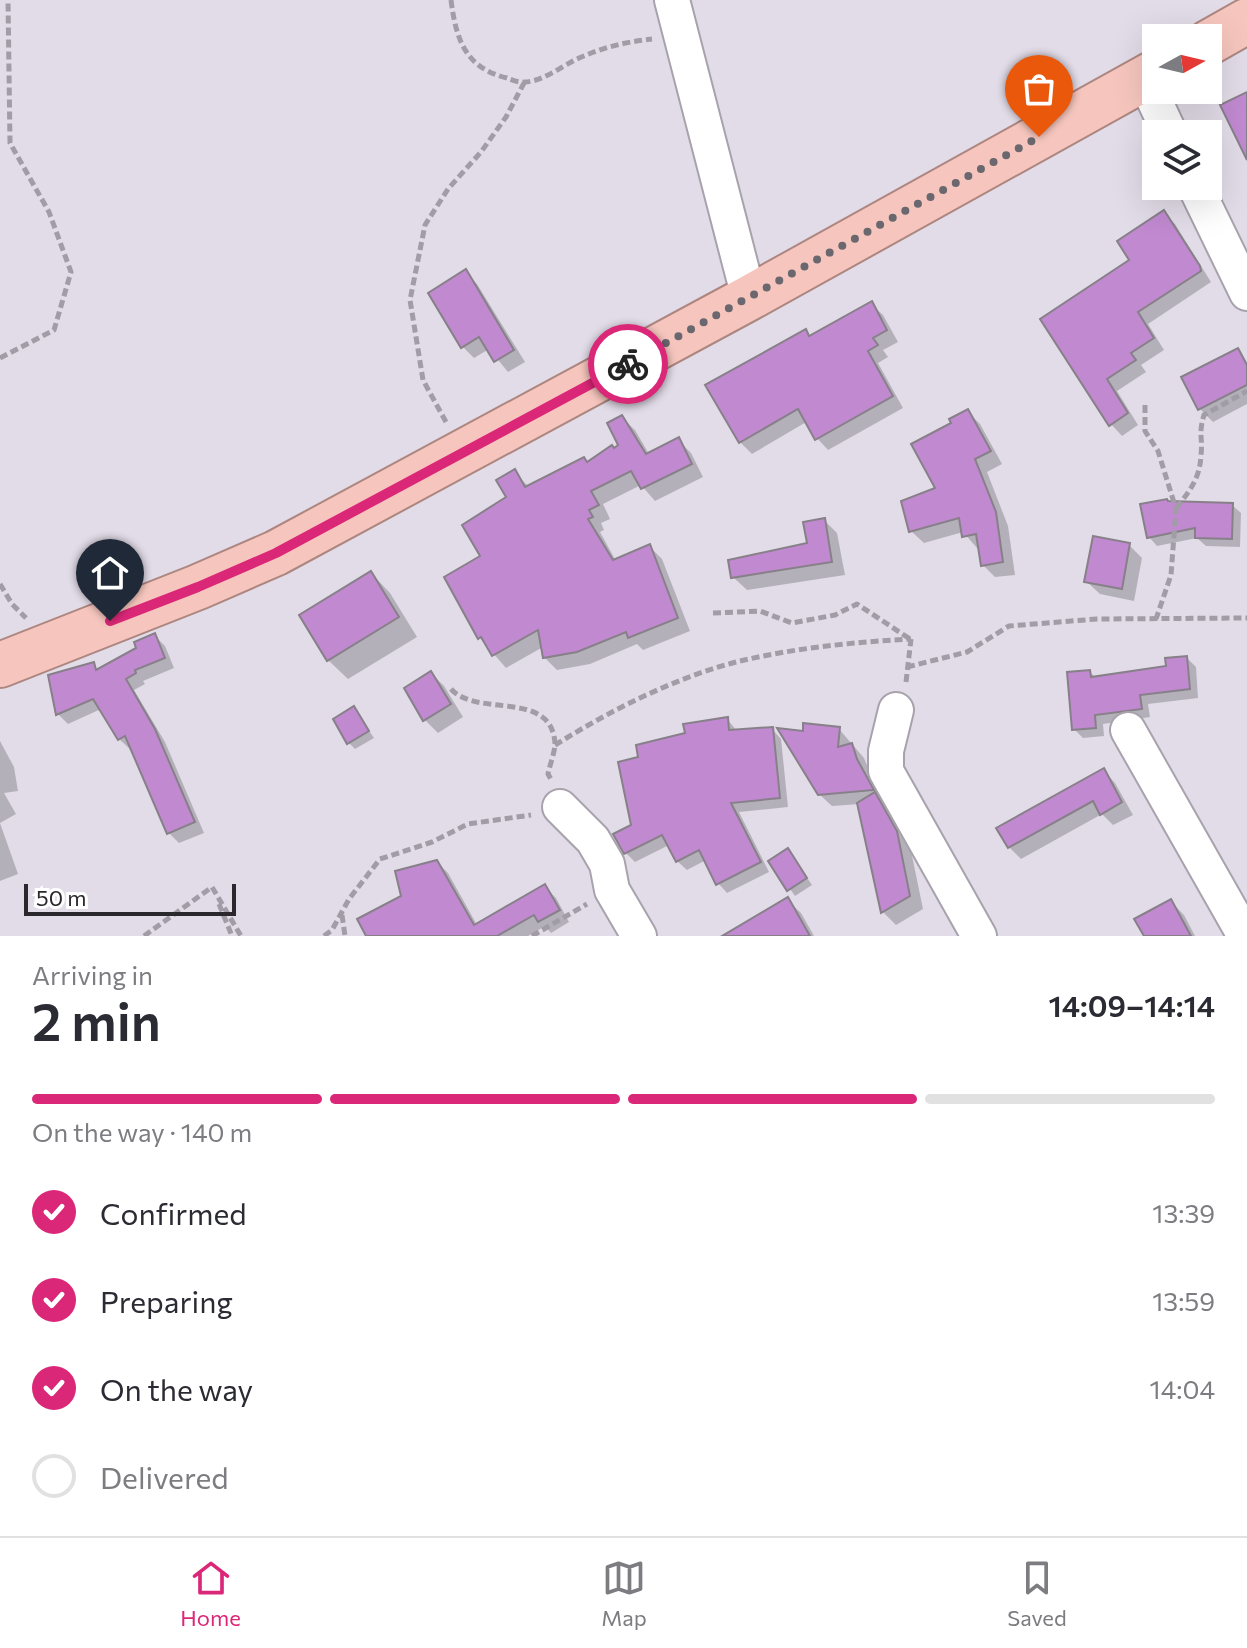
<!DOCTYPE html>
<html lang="en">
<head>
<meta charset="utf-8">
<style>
  body { margin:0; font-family:Commissioner,sans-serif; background:#f2f2f3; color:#2b2b33; height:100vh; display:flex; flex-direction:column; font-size:30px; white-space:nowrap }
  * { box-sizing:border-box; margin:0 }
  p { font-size:26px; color:#7c7c81 }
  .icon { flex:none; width:44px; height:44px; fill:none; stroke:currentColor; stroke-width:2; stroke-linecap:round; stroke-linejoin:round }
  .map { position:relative; height:936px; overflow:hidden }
  .drawer { display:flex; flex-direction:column; background:#fff; flex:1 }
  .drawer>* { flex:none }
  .needle { width:52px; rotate:82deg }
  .tools { position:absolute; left:1142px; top:24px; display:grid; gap:16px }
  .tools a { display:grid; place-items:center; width:80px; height:80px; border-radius:0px; background:#fff; box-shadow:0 8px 32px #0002; font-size:40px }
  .scale { position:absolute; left:24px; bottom:20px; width:212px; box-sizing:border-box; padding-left:8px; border:4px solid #2a282c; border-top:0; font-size:22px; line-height:28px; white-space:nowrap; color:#2a282c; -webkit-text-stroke:6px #fff; paint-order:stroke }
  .pin { position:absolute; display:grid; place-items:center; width:68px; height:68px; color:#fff; margin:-82px -34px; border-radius:50% 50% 50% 0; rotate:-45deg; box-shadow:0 0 8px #0007 }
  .pin .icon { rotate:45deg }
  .courier { position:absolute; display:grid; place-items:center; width:80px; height:80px; margin:-40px; border:6px solid #db2777; border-radius:50%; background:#fff; color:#222; box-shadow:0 2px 10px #0007 }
  .overview em { font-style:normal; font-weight:600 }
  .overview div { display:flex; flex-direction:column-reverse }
  .overview { display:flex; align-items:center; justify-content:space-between; height:136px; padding:0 32px }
  h1 { font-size:52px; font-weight:600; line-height:60px }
  .bar { display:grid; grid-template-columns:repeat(4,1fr); gap:12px 8px; align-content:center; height:96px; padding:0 32px }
  .bar i { height:10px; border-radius:6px; background:#e1e1e2 }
  .bar .selected { background:#db2777 }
  .bar p { grid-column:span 4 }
  ol { padding:0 32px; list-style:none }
  li { display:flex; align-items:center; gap:24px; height:88px }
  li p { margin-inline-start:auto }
  li .icon { padding:8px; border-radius:50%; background:#db2777; color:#fff; stroke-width:4 }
  li:last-child { color:#7c7c81 }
  li i { width:44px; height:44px; border:4px solid #e1e1e2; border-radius:50% }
  .tab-bar { display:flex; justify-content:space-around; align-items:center; height:112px; border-top:2px solid #e1e1e2; background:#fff; font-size:22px; color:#7c7c81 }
  .tab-bar a { display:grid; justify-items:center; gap:4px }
  .tab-bar .selected { color:#db2777 }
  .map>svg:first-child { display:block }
  .shadow { fill:#0003 }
  .building { fill:#c089d0; stroke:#878089; stroke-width:2 }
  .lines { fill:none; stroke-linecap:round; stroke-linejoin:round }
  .minor-casing { stroke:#a7a2ac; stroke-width:38 }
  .trunk-casing { stroke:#ad8680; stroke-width:48 }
  .path { stroke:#a19ca6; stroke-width:5; stroke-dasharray:8 4; stroke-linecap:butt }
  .minor { stroke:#fff; stroke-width:34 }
  .trunk { stroke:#f6c6be; stroke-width:44 }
  .done { stroke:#6a676e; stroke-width:8; stroke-dasharray:0 14.4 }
  .route { stroke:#db2777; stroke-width:10 }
</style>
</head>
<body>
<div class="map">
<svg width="1247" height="936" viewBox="0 0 1247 936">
  <rect width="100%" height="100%" fill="#e2dce8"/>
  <g class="shadow">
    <polygon points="1163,212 1175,224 1211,282 1148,324 1164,350 1141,365 1146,372 1117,391 1138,425 1122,436 1111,424 1043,319 1132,261"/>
    <polygon points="465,272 477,284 525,362 508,372 489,349 474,358 462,346"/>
    <polygon points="871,304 883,315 898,342 883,350 888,357 878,363 903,408 828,450 817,438 808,421 752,454 740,442 806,332 811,337"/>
    <polygon points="1247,373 1247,404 1213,422 1200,409"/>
    <polygon points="967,411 980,424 1002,464 987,472 1008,526 1015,575 995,577 983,565 980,548 977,548 963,532 924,543 911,531 938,489 954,424"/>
    <polygon points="622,418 635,430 649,454 678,440 691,453 703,477 655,501 641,485 603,504 610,519 601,523 604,530 600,532 616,561 649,546 662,559 690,631 643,650 637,644 590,664 557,670 544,657 543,647 506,668 479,637 483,556 509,498 514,472 529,487 588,464 621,446"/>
    <polygon points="1169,503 1232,505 1241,513 1240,547 1206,546 1197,538 1157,546 1149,537"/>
    <polygon points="824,520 837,533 845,575 747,590 733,577 809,545"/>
    <polygon points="1129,545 1142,558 1134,601 1100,594 1086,581"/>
    <polygon points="371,573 390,593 417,637 348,679 328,660"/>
    <polygon points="154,635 165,646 174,668 143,681 145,684 134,690 165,742 204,833 179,843 169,833 132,748 130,749 119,739 101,709 68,724 58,714 50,677 93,665 99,671 139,648"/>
    <polygon points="1187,658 1196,667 1198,698 1148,704 1150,717 1103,724 1104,736 1083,738 1074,729 1090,672 1096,678 1168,668"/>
    <polygon points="431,673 444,686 463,717 438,733 425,720"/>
    <polygon points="354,709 374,738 355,749 349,743"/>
    <polygon points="727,719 737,731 772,729 781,739 788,807 739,812 769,872 727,893 718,883 706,860 687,870 677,861 669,845 635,862 626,853 633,826 641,759 687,735"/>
    <polygon points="839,729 864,758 882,802 910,846 923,909 896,925 883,912 860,804 832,806 819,794 804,733"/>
    <polygon points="0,741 14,767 18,791 4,793 16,814 0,823"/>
    <polygon points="1104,771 1115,783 1133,815 1113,825 1102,814 1021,859 1009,847"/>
    <polygon points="0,823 18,874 0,881"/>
    <polygon points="788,850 812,885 795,896 771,862"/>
    <polygon points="437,862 448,873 477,925 545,887 556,898 569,922 551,933 545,926 528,936 368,936"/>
    <polygon points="787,900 801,913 814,936 736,936"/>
    <polygon points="1171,902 1184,915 1195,936 1146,936"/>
  </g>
  <g class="building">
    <polygon points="1247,92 1247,160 1220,105"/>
    <polygon points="1164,210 1200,266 1201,271 1138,312 1154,338 1131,353 1136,360 1107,379 1128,413 1109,426 1040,319 1129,260 1117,241"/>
    <polygon points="466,269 514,350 494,362 479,337 461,348 428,293"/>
    <polygon points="872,301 887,330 873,338 878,345 868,351 893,396 815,440 798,409 739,443 705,385 806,329 809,336"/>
    <polygon points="1238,348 1247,365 1247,385 1198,410 1181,377"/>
    <polygon points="968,409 991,451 975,459 996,512 1003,562 981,566 976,534 962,537 959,518 909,532 901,501 935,488 911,444 951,423 949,419"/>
    <polygon points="622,415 646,454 679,437 692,464 641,489 631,471 591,491 599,505 589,510 593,517 588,519 613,560 650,544 678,618 628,638 626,632 577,652 543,658 538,630 492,656 481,637 478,639 444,577 480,556 462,525 506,497 496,480 515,469 525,487 584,457 587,462 612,445 614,448 618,445 607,423"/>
    <polygon points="1167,499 1168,501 1233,503 1232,539 1195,538 1195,528 1147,538 1140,504"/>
    <polygon points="825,518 832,562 731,578 728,560 807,543 803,522"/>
    <polygon points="1093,536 1130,543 1122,589 1084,582"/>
    <polygon points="371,571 399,617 327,661 299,615"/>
    <polygon points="155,633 165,658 135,670 136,673 126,679 155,729 195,822 167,834 125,736 118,740 93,699 56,715 48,675 94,662 96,670 136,648 134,642"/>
    <polygon points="1187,656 1190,689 1140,695 1142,709 1095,715 1096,728 1072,730 1067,672 1090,670 1091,677 1166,666 1165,658"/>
    <polygon points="431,671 451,704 423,721 404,688"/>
    <polygon points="354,706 369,731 347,744 333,719"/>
    <polygon points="728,717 729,730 773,727 780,798 731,803 761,862 716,885 699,850 676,862 662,835 624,854 613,834 631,825 618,762 638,757 636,745 685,733 683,724"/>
    <polygon points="803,723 840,727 838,747 852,743 857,759 874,790 818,795 777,728 803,731"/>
    <polygon points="1104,768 1122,802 1100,815 1093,801 1008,848 996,828"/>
    <polygon points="875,792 897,831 910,896 881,913 857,803"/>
    <polygon points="788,848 807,878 787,891 768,861"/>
    <polygon points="437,860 474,925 545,884 560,910 538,922 534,915 497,936 366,936 357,919 401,896 395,871"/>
    <polygon points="788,897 810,936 722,936"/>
    <polygon points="1171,899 1191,936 1144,936 1134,919"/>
  </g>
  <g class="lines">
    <defs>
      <g id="minor">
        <polyline points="672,0 749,298"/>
        <polyline points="1144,78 1170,134"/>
        <polyline points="1195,186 1247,293"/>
        <polyline points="896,710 886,751 886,771 979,936"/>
        <polyline points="1128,730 1245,936"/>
        <polyline points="560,807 593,840 607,864 612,890 639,936"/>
      </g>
      <g id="trunk">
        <polyline points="1208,43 1247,21"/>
        <polyline points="0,665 198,587 276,553 749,298 1156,72"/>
      </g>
    </defs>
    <use href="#minor" class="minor-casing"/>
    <use href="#trunk" class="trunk-casing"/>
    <g class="path">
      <path d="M451,0C456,39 465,68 507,78C512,80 519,83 525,82C543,81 559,68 575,60C600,48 624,42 652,39"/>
      <polyline points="0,358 54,330 71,272 49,212 10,143 8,0"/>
      <polyline points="1145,405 1145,431 1158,451 1176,509 1171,575 1156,619"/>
      <polyline points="446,422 423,380 410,300 425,225 448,189 481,152 506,117 524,83"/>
      <path d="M1176,508C1190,491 1200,478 1201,455C1203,437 1198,435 1204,415L1247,391"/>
      <polyline points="0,584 12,604 26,618"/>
      <polyline points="713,613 760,611 792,623 835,615 857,604 910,639"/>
      <polyline points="907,667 967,652 1009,626 1097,619 1247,618"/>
      <polyline points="906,682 911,639"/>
      <path d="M451,689C477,718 551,689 555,743C555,752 550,764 548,774L552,781"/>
      <path d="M555,745C611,710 676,677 740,661C795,648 855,642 911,639"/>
      <polyline points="219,904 232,936"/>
      <polyline points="342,915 345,936"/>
      <polyline points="144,936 212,887 241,936"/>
      <polyline points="324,936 332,930 349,899 380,859 432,842 468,824 531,815"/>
      <polyline points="532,936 587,904"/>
    </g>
    <use href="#minor" class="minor"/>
    <use href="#trunk" class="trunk"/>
  </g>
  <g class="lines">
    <polyline class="done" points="628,364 1039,137"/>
    <polyline class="route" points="110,621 198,587 276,553 628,364"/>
  </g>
</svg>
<div class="tools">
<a><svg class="needle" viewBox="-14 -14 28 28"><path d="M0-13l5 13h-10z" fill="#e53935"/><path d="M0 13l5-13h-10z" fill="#7c7c81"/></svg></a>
<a><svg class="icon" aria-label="layers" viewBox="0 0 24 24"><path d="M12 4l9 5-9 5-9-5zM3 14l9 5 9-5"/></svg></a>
</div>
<div class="scale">50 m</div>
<div class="pin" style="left:1039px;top:137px;background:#ea580c"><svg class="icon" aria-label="bag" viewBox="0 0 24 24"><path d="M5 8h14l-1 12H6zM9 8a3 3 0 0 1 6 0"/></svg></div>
<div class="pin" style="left:110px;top:621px;background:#1f2937"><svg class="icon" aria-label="home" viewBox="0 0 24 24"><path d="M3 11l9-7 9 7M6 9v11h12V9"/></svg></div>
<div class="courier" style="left:628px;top:364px"><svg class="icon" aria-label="bike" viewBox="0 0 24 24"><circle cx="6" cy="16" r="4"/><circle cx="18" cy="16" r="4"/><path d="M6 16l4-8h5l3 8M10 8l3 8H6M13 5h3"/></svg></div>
</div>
<section class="drawer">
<div class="overview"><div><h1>2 min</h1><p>Arriving in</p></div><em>14:09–14:14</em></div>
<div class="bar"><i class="selected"></i><i class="selected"></i><i class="selected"></i><i></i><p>On the way · 140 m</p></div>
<ol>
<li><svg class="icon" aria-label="check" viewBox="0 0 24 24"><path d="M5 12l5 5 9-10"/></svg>Confirmed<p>13:39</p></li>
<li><svg class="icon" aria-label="check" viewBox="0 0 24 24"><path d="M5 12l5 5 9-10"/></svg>Preparing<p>13:59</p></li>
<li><svg class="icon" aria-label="check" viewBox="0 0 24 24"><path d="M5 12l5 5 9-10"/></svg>On the way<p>14:04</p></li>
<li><i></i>Delivered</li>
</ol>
</section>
<nav class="tab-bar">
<a class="selected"><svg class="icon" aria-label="home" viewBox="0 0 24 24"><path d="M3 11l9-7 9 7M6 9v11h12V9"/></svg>Home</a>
<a><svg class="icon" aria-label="map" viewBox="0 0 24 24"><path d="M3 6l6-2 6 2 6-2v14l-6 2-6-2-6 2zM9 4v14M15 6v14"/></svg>Map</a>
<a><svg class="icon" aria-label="saved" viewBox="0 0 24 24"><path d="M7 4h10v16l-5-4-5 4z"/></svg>Saved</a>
</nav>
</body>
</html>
